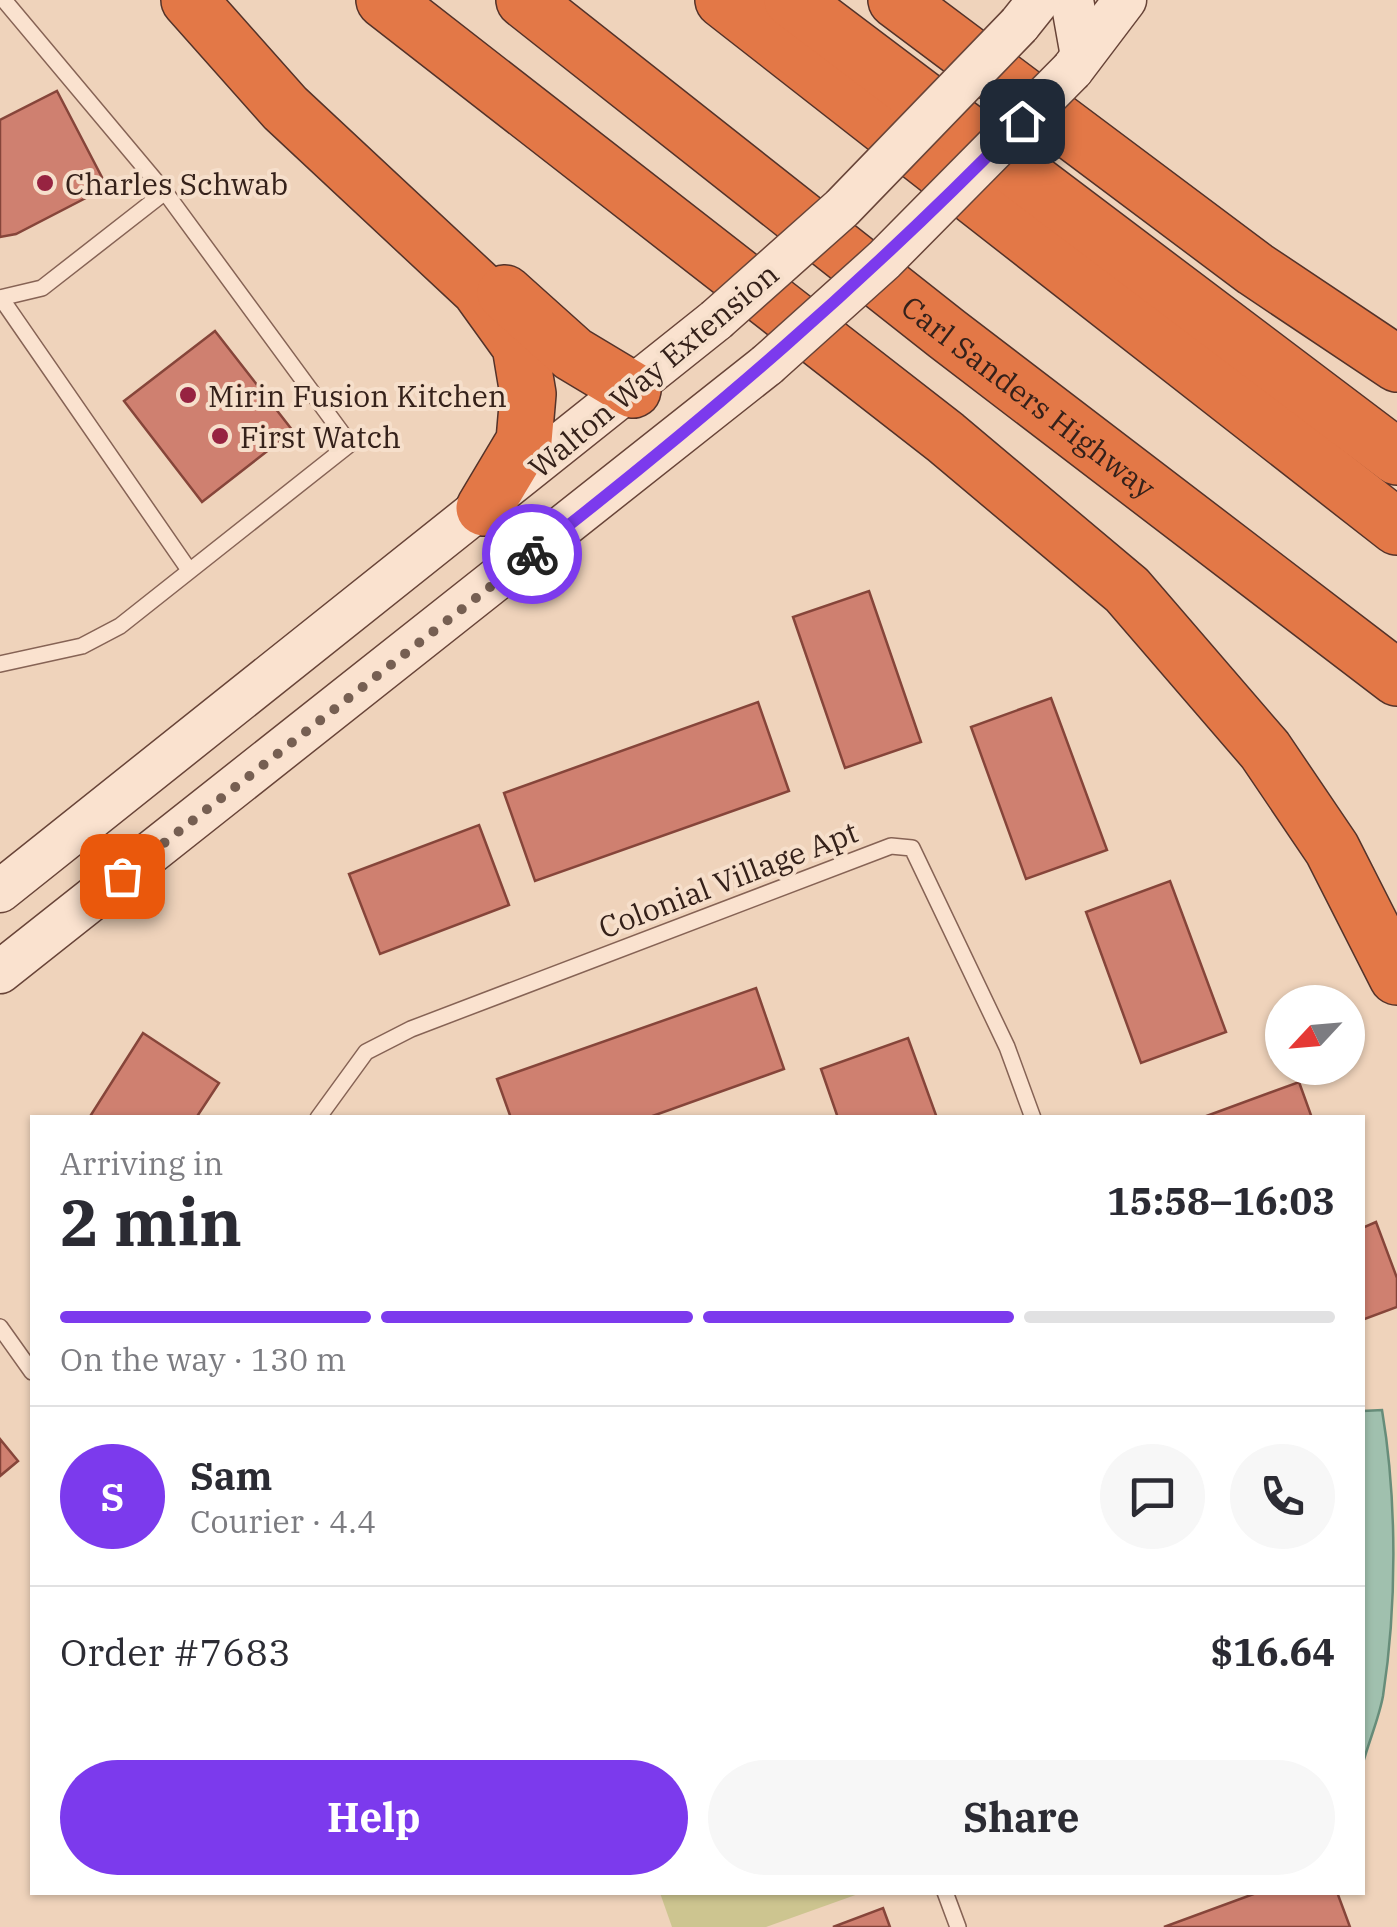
<!DOCTYPE html>
<html lang="en">
<head>
<meta charset="utf-8">
<style>
  body { margin:0; font-family:"IBM Plex Serif",serif; background:#f7f7f7; color:#2b2b33; height:100vh; display:flex; flex-direction:column; font-size:38px; white-space:nowrap }
  * { box-sizing:border-box; margin:0 }
  p { font-size:32px; color:#7c7c81 }
  .icon { flex:none; width:55px; height:55px; fill:none; stroke:currentColor; stroke-width:2; stroke-linecap:round; stroke-linejoin:round }
  .map { position:relative; flex:1; overflow:hidden }
  .panel { position:absolute; left:30px; top:1115px; width:1335px; height:780px; display:flex; flex-direction:column; background:#fff; border-radius:0px; box-shadow:0 2px 8px #0004 }
  .panel>* { flex:none }
  .needle { width:65px; rotate:244deg }
  .fabs { position:absolute; left:1265px; top:985px; display:grid; gap:20px }
  .fabs a { display:grid; place-items:center; width:100px; height:100px; border-radius:50%; background:#fff; box-shadow:0 2px 8px #0004; font-size:50px }
  .pin { position:absolute; display:grid; place-items:center; width:85px; height:85px; color:#fff; margin:-42px; border-radius:20px; box-shadow:0 5px 15px #0006 }
  .courier { position:absolute; display:grid; place-items:center; width:100px; height:100px; margin:-50px; border:8px solid #7c3aed; border-radius:50%; background:#fff; color:#222; box-shadow:0 2px 12px #0007 }
  .summary em { font-style:normal; font-weight:700 }
  .summary div { display:flex; flex-direction:column-reverse }
  .summary { display:flex; align-items:center; justify-content:space-between; height:170px; padding:0 30px }
  h1 { font-size:65px; font-weight:700; line-height:75px }
  .bar { display:grid; grid-template-columns:repeat(4,1fr); gap:15px 10px; align-content:center; height:120px; padding:0 30px }
  .bar i { height:12px; border-radius:8px; background:#e1e1e2 }
  .bar .on { background:#7c3aed }
  .bar p { grid-column:span 4 }
  .line { display:flex; align-items:center; gap:25px; padding:0 30px; border-top:2px solid #e1e1e2 }
  .line div { flex:1 }
  .round { display:grid; place-items:center; flex:none; width:105px; height:105px; border-radius:52px; background:#f7f7f7 }
  .button { display:flex; gap:20px; margin-top:auto; padding:20px 30px }
  .button a { flex:1; height:115px; border-radius:60px; background:#7c3aed; color:#fff; font-size:40px; font-weight:700; line-height:115px; text-align:center }
  .button a+a { background:#f7f7f7; color:#2b2b33 }
  .map>svg:first-child { display:block }
  .green { fill:#cdc590 }
  .water { fill:#a0c0ae; stroke:#678d7a; stroke-width:2.5 }
  .building { fill:#cf8070; stroke:#86453a; stroke-width:2.5 }
  .lines { fill:none; stroke-linecap:round; stroke-linejoin:round }
  .service-casing { stroke:#866355; stroke-width:18 }
  .secondary-casing { stroke:#684438; stroke-width:45 }
  .motorway-casing { stroke:#54332a; stroke-width:58 }
  .service { stroke:#fae2cf; stroke-width:15 }
  .secondary { stroke:#fae2cf; stroke-width:42 }
  .motorway { stroke:#e37847; stroke-width:55 }
  .secondary-bridge-casing { stroke:#684438; stroke-width:45; stroke-linecap:butt }
  .secondary-bridge { stroke:#fae2cf; stroke-width:42 }
  .done { stroke:#765f52; stroke-width:10; stroke-dasharray:0 18 }
  .route { stroke:#7c3aed; stroke-width:12 }
  .poi-dot { fill:#972341; stroke:#f6dfcb; stroke-width:4 }
  .labels { text-anchor:middle; dominant-baseline:central; stroke-width:8; stroke-linejoin:round; paint-order:stroke }
  .poi-label { font-size:30px; fill:#35211a; stroke:#f6dfcb; text-anchor:start }
  .street-label { font-size:30px; fill:#35211a; stroke:#f6dfcb }
</style>
</head>
<body>
<div class="map">
<svg width="1397" height="1927" viewBox="0 0 1397 1927">
  <rect width="100%" height="100%" fill="#efd3bb"/>
  <polygon class="green" points="660,1893 660,1892 861,1893 766,1927 672,1927"/>
  <path class="water" d="M1382,1410C1397,1499 1397,1606 1383,1696C1379,1718 1369,1741 1363,1763V1411Z"/>
  <g class="building">
    <polygon points="57,91 107,187 16,234 0,237 0,120"/>
    <polygon points="215,331 293,431 202,502 124,401"/>
    <polygon points="869,591 921,742 845,768 793,617"/>
    <polygon points="1051,698 1107,850 1026,879 971,727"/>
    <polygon points="758,702 789,791 535,881 504,793"/>
    <polygon points="479,825 509,905 380,954 349,874"/>
    <polygon points="1170,881 1226,1032 1141,1063 1086,912"/>
    <polygon points="756,988 784,1069 647,1118 511,1118 497,1079"/>
    <polygon points="143,1033 219,1083 196,1118 89,1118"/>
    <polygon points="908,1038 937,1118 838,1118 821,1069"/>
    <polygon points="1299,1082 1312,1118 1201,1118"/>
    <polygon points="1376,1222 1397,1278 1397,1307 1362,1320 1362,1228"/>
    <polygon points="0,1439 18,1461 0,1476"/>
    <polygon points="1259,1892 1337,1892 1350,1927 1164,1927"/>
    <polygon points="883,1908 890,1927 833,1927"/>
  </g>
  <g class="lines">
    <defs>
      <g id="service">
        <polyline points="0,298 42,288 165,192 4,0"/>
        <polyline points="1,298 189,570"/>
        <polyline points="0,664 82,646 120,626 350,444 165,192"/>
        <polyline points="318,1118 366,1052 411,1029 891,846 912,848 1007,1047 1033,1118"/>
        <polyline points="0,1327 32,1372"/>
        <polyline points="945,1892 958,1927"/>
      </g>
      <g id="secondary">
        <polyline points="1072,0 1082,56"/>
        <polyline points="1019,25 1039,0"/>
        <polyline points="1072,70 1125,0"/>
        <polyline points="0,891 716,320"/>
        <polyline points="0,972 767,365"/>
      </g>
      <g id="motorway">
        <polyline points="189,0 285,108 479,289 520,346 528,394 524,441 484,508"/>
        <polyline points="384,0 945,437 1127,590 1265,750 1332,849 1397,977"/>
        <path id="s1" d="M524,0L947,334L1397,678"/>
        <polyline points="723,0 1397,527"/>
        <polyline points="792,0 1397,457"/>
        <polyline points="896,0 1255,269 1397,364"/>
        <polyline points="505,293 573,354 633,390"/>
      </g>
    </defs>
    <use href="#service" class="service-casing"/>
    <use href="#secondary" class="secondary-casing"/>
    <use href="#motorway" class="motorway-casing"/>
    <use href="#service" class="service"/>
    <use href="#secondary" class="secondary"/>
    <use href="#motorway" class="motorway"/>
    <defs>
      <g id="secondary-bridge">
        <polyline points="716,320 842,208 1019,25"/>
        <polyline points="767,365 884,260 1072,70"/>
      </g>
    </defs>
    <use href="#secondary-bridge" class="secondary-bridge-casing"/>
    <use href="#secondary-bridge" class="secondary-bridge"/>
  </g>
  <g class="lines">
    <polyline class="done" points="122,876 532,554"/>
    <path class="route" d="M532,554C708,417 866,281 1022,121"/>
  </g>
  <g class="poi-dot">
    <circle cx="45" cy="183" r="10"/>
    <circle cx="188" cy="395" r="10"/>
    <circle cx="220" cy="436" r="10"/>
  </g>
  <g class="labels">
    <g class="poi-label">
      <text x="65" y="183">Charles Schwab</text>
      <text x="208" y="395">Mirin Fusion Kitchen</text>
      <text x="240" y="436">First Watch</text>
    </g>
    <g class="street-label">
      <text transform="translate(653 370) rotate(-40)">Walton Way Extension</text>
      <text stroke="none"><textPath href="#s1" startOffset="642">Carl Sanders Highway</textPath></text>
      <text transform="translate(728 879) rotate(-21)">Colonial Village Apt</text>
    </g>
  </g>
</svg>
<div class="fabs">
<a><svg class="needle" viewBox="-14 -14 28 28"><path d="M0-13l5 13h-10z" fill="#e53935"/><path d="M0 13l5-13h-10z" fill="#7c7c81"/></svg></a>
</div>
<div class="pin" style="left:122px;top:876px;background:#ea580c"><svg class="icon" aria-label="bag" viewBox="0 0 24 24"><path d="M5 8h14l-1 12H6zM9 8a3 3 0 0 1 6 0"/></svg></div>
<div class="pin" style="left:1022px;top:121px;background:#1f2937"><svg class="icon" aria-label="home" viewBox="0 0 24 24"><path d="M3 11l9-7 9 7M6 9v11h12V9"/></svg></div>
<div class="courier" style="left:532px;top:554px"><svg class="icon" aria-label="bike" viewBox="0 0 24 24"><circle cx="6" cy="16" r="4"/><circle cx="18" cy="16" r="4"/><path d="M6 16l4-8h5l3 8M10 8l3 8H6M13 5h3"/></svg></div>
<section class="panel">
<div class="summary"><div><h1>2 min</h1><p>Arriving in</p></div><em>15:58–16:03</em></div>
<div class="bar"><i class="on"></i><i class="on"></i><i class="on"></i><i></i><p>On the way · 130 m</p></div>
<div class="line" style="height:180px"><b class="round" style="background:#7c3aed;color:#fff">S</b><div><b>Sam</b><p>Courier · 4.4</p></div><a class="round"><svg class="icon" aria-label="chat" viewBox="0 0 24 24"><path d="M4 5h16v11H9l-5 4z"/></svg></a><a class="round"><svg class="icon" aria-label="phone" viewBox="0 0 24 24"><path d="M5 4h4l2 5-3 2q2 4 5 5l2-3 5 2v4C11 20 4 13 5 4z"/></svg></a></div>
<div class="line" style="height:130px"><div>Order #7683</div><b>$16.64</b></div>
<div class="button"><a>Help</a><a>Share</a></div>
</section>
</div>
</body>
</html>
